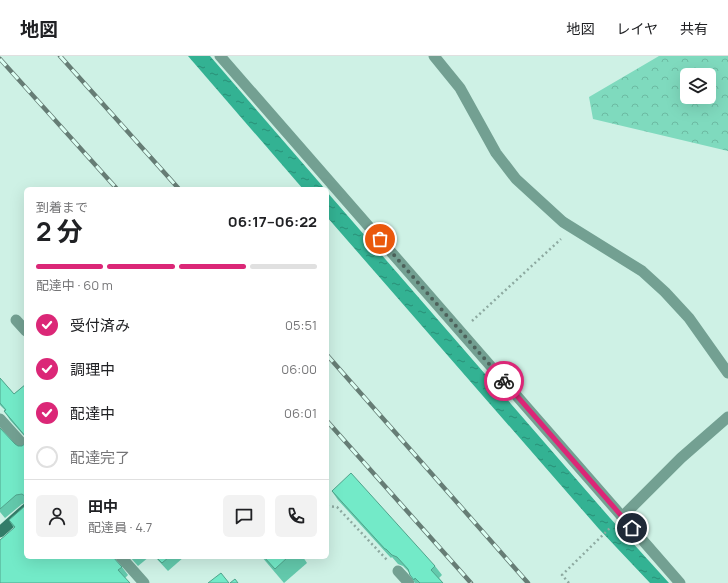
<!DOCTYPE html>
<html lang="ja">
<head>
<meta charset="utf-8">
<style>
  body { margin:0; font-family:Manrope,"Noto Sans JP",sans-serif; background:#f2f2f2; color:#202124; height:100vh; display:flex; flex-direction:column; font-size:15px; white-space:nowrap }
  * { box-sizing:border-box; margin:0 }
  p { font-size:13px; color:#757577 }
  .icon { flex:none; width:22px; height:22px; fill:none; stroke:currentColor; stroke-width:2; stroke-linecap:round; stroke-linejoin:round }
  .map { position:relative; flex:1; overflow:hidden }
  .side { position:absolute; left:24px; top:131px; width:305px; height:372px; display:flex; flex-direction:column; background:#fff; border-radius:6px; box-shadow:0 4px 16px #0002 }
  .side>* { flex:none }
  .controls { position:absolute; left:680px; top:12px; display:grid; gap:8px }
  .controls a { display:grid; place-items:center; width:36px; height:36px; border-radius:6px; background:#fff; box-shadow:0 4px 16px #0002; font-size:20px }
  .pin { position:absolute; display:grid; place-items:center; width:34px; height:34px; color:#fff; margin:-17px; border:2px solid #fff; border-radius:50%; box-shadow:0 1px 4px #0007 }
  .courier { position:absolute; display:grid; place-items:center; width:40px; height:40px; margin:-20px; border:3px solid #db2777; border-radius:50%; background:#fff; color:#222; box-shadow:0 1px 5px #0007 }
  .headline em { font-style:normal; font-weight:700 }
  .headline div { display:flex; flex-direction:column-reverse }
  .headline { display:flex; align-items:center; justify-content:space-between; height:68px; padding:0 12px }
  h1 { font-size:26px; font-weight:700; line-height:30px }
  .bar { display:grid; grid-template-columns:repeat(4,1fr); gap:6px 4px; align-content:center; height:48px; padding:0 12px }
  .bar i { height:5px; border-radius:3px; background:#e0e0e0 }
  .bar .active { background:#db2777 }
  .bar p { grid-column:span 4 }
  .line { display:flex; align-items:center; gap:10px; padding:0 12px; border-top:1px solid #e0e0e0 }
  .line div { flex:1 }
  .round { display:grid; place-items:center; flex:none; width:42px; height:42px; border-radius:6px; background:#f2f2f2 }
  ol { padding:0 12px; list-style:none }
  li { display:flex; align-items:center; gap:12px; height:44px }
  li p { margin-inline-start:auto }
  li .icon { padding:4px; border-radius:50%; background:#db2777; color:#fff; stroke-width:4 }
  li:last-child { color:#757577 }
  li i { width:22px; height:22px; border:2px solid #e0e0e0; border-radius:50% }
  header { display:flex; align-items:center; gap:24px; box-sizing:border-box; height:56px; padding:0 20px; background:#fff; border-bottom:1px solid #e0e0e0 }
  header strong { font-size:19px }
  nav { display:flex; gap:22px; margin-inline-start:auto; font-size:14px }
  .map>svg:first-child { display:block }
  .forest { fill:url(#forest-crowns); fill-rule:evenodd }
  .water { fill:url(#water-ripples) }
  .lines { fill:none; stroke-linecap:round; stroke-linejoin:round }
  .path { stroke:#8da9a0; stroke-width:2.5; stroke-dasharray:2 3; stroke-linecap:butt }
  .service { stroke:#73a092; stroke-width:11 }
  .minor { stroke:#73a092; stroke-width:11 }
  .secondary { stroke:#337d69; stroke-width:11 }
  .rail-casing { stroke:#667d75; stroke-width:4.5 }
  .rail { stroke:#dbfef2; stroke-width:3; stroke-dasharray:9; stroke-linecap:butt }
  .wall { fill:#63c9ac }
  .building { fill:#73eac8; stroke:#50a48c }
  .done { stroke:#4d625b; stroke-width:4; stroke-dasharray:0 7.2 }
  .route { stroke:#db2777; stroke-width:5 }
</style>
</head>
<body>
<header>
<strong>地図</strong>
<nav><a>地図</a><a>レイヤ</a><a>共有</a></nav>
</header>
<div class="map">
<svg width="728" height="527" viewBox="0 0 728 527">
  <defs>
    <pattern id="forest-crowns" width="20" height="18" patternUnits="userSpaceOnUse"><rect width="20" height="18" fill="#7fdabe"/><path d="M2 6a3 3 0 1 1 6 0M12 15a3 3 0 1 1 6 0" fill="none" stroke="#6cbaa2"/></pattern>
    <pattern id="water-ripples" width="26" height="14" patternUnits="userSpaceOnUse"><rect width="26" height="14" fill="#33b293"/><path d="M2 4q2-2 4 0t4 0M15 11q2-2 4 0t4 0" fill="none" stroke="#299077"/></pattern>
  </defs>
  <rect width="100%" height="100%" fill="#cef1e5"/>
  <path class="forest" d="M659,0H728V95L593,63L589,41ZM687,19H709V41H687Z"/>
  <g class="water">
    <polygon points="188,0 210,0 325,133 303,133"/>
    <polygon points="327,136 610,462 669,527 650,527 599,473 327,161"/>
  </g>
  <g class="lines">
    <g class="path">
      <polyline points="472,265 561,183"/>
      <polyline points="327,450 337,451 388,505"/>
      <polyline points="569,527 562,519 611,471"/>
    </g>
    <polyline class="service" points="398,515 409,527"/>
    <g class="minor">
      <polyline points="220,0 680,527"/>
      <polyline points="434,0 460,32 496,97 516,123 563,166 642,215 665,236 689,262 728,317"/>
      <polyline points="16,264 26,275"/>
      <polyline points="0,363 26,392"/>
      <polyline points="622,461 681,402 728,361"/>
      <polyline points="121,501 144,527"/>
    </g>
    <polyline class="secondary" points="0,476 26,453"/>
    <defs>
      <g id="rail">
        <polyline points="60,0 179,133"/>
        <polyline points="0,3 117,133"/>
        <polyline points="327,299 528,527"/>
        <polyline points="327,365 471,527"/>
      </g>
    </defs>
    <use href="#rail" class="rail-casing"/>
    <use href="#rail" class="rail"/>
  </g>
  <g class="wall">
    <polygon points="0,322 14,338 26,328 26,382 10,364 4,355 5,354 0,349"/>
    <polygon points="0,372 15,388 18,390 22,390 26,387 26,447 22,448 5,462 0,456"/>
    <polygon points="332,435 435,510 442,519 439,522 443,527 415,527 410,519 409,516 403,510 398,508 392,501 391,502 338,444"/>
    <polygon points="26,447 26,501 115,501 115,503 122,511 128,519 125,522 130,527 0,527 0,484 14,472 9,464 25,450"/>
    <polygon points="130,501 149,501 138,510"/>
    <polygon points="155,501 184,501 168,515"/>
    <polygon points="262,501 303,501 307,507 284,527 267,507"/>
  </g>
  <g class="building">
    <polygon points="0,322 14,338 26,328 26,381 4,355 6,354 0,347"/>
    <polygon points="0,372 15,388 18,390 22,390 26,387 26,441 22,438 16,439 0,453"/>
    <polygon points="351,417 435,510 431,514 443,527 420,527 415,522 414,524 410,519 408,513 397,501 392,499 386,493 385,493 332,435"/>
    <polygon points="26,447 26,501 113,501 122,511 118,514 130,527 0,527 0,484 15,471 9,464 25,450"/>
    <polygon points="156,501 169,501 162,507"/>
    <polygon points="264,501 288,501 275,513"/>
    <polygon points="221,517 229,527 208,527"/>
    <polygon points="235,523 238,527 230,527"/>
  </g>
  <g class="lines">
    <polyline class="done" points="380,183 504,325"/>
    <polyline class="route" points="504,325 632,472"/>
  </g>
</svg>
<div class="controls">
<a><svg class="icon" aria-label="layers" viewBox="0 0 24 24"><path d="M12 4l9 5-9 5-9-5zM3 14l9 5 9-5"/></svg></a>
</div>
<div class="pin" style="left:380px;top:183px;background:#ea580c"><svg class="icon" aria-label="bag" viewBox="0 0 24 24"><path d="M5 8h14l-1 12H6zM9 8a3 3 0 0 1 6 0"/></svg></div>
<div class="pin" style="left:632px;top:472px;background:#1f2937"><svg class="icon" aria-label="home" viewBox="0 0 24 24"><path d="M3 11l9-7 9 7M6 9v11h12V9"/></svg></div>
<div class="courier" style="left:504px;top:325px"><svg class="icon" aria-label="bike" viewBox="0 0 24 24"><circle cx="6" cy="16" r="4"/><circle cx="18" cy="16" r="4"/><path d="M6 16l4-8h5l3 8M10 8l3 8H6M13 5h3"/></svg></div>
<section class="side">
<div class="headline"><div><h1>2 分</h1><p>到着まで</p></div><em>06:17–06:22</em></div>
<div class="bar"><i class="active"></i><i class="active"></i><i class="active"></i><i></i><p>配達中 · 60 m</p></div>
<ol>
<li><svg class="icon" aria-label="check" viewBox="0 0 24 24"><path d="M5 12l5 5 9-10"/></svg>受付済み<p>05:51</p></li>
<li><svg class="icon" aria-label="check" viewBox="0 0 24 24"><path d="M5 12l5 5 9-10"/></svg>調理中<p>06:00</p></li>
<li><svg class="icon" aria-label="check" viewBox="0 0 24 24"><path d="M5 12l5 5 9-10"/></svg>配達中<p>06:01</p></li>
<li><i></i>配達完了</li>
</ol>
<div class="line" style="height:72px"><a class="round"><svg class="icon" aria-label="person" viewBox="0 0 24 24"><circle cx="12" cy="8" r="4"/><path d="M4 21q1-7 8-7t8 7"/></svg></a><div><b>田中</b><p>配達員 · 4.7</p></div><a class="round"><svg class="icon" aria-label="chat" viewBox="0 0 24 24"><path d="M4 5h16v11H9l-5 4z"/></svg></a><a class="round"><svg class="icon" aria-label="phone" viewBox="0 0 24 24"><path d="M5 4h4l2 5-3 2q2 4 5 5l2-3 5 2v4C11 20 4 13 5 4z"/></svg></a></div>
</section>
</div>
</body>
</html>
